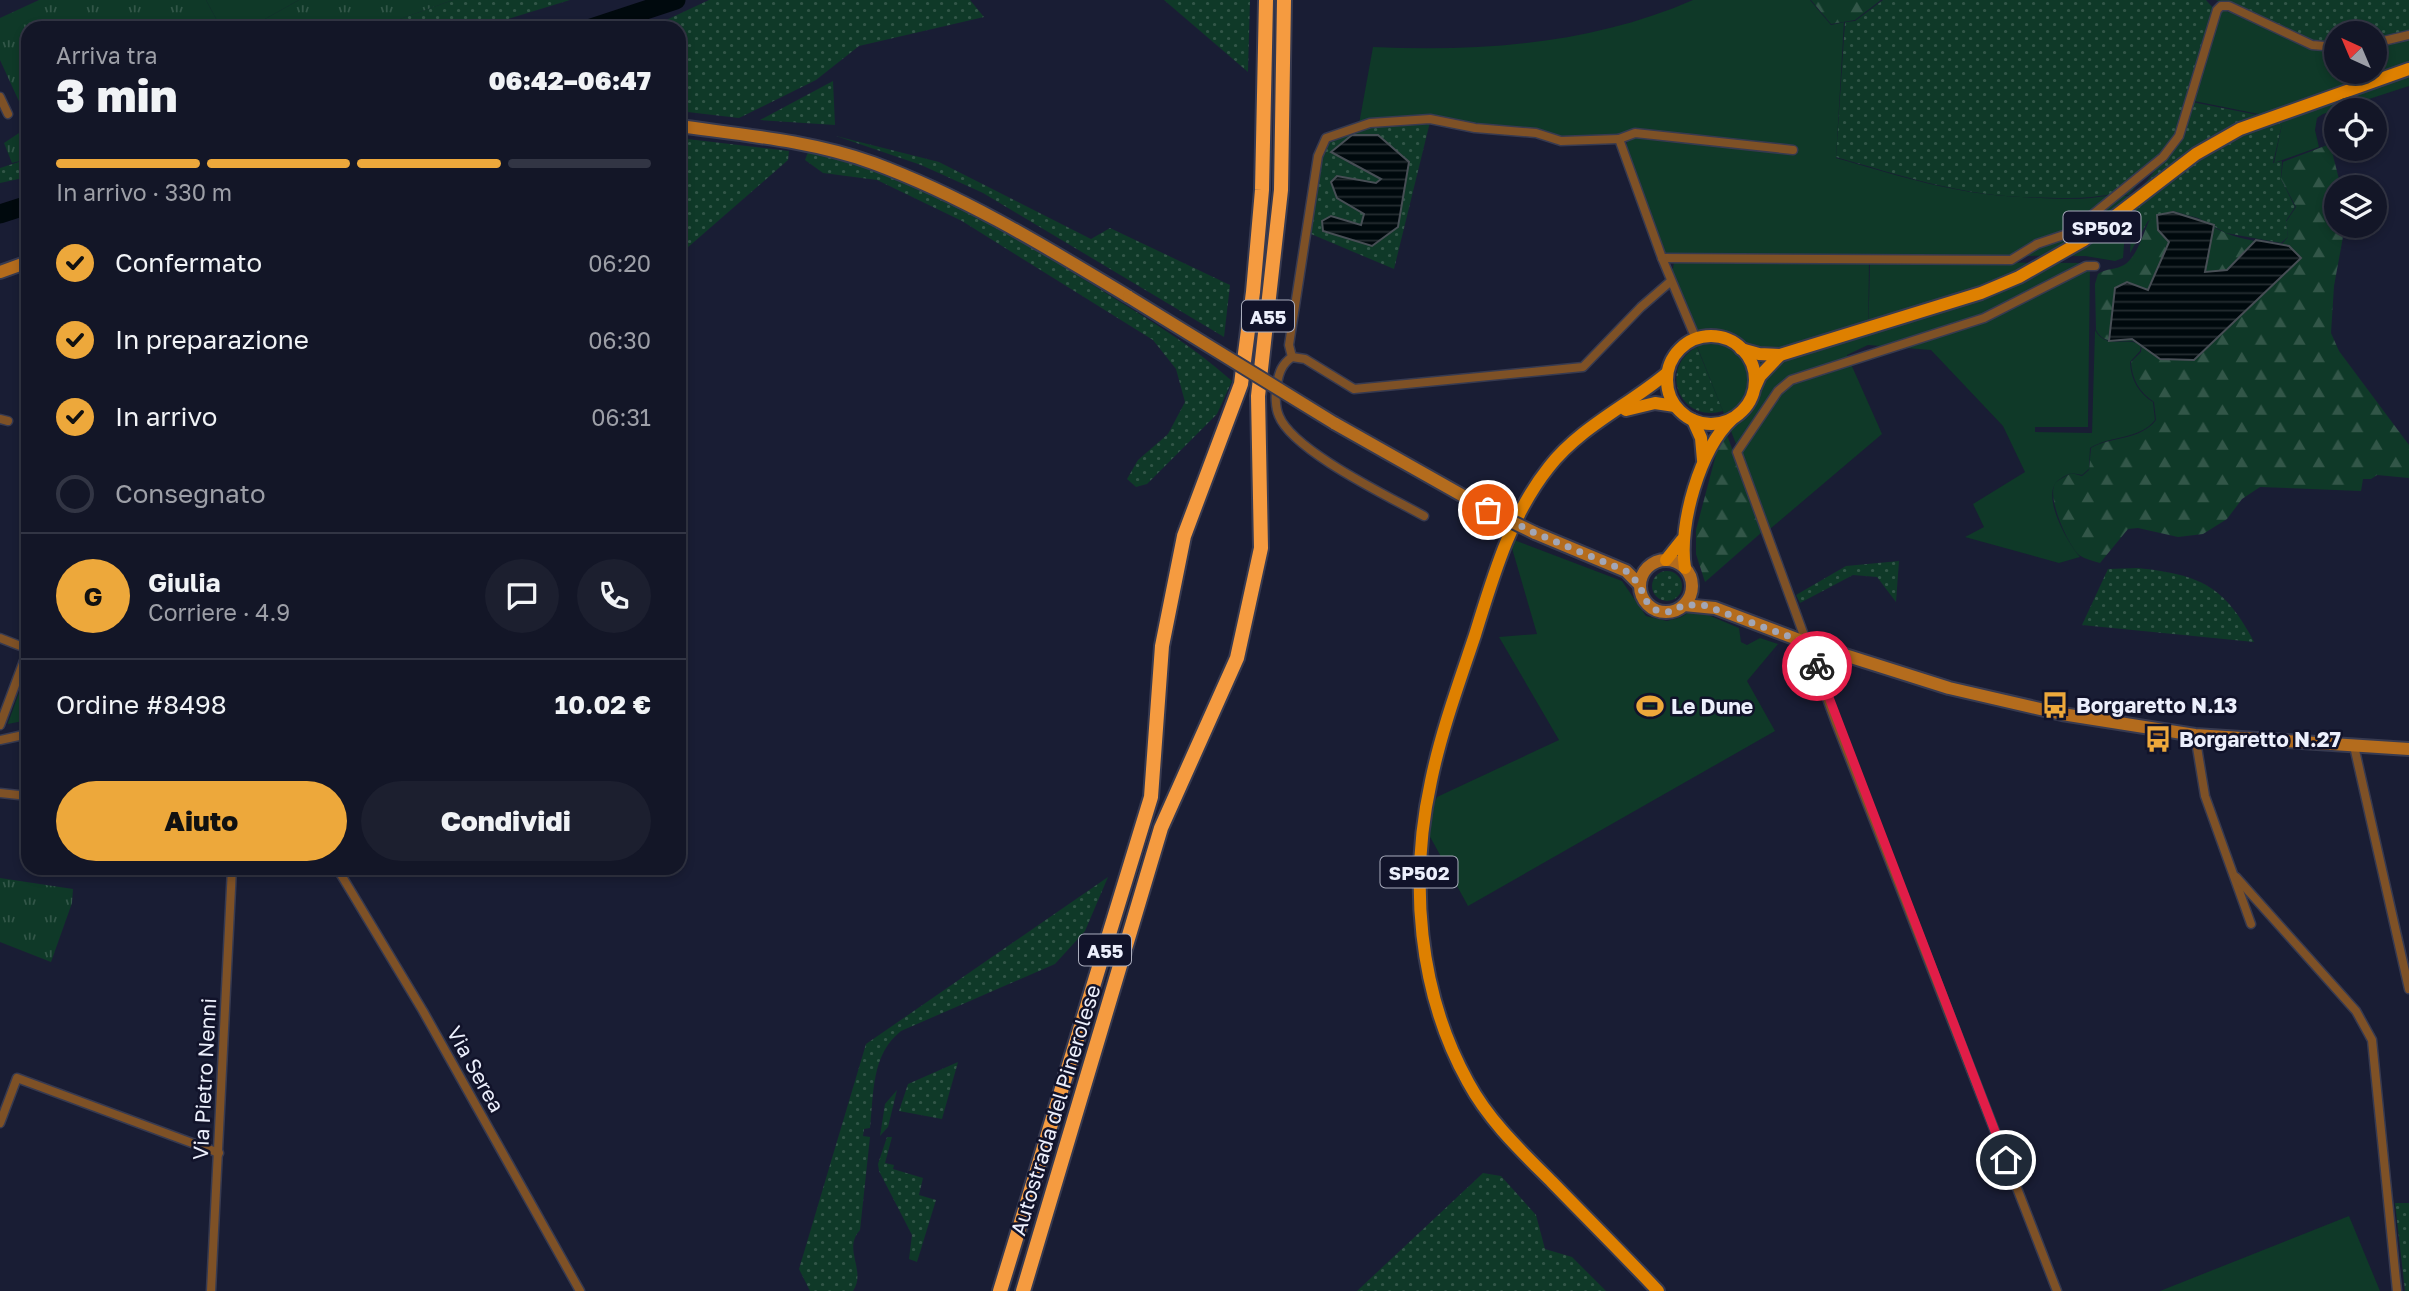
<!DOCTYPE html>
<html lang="it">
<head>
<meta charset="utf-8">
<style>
  body { margin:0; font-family:"Golos Text",sans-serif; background:#1c1f2f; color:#f1f3f6; height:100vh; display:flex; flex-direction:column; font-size:26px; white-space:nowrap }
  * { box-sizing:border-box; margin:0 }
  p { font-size:23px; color:#9d9fa7 }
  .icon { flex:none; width:38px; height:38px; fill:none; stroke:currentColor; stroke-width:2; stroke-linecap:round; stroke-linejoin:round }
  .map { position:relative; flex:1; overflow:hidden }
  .details { position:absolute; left:21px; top:21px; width:665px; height:854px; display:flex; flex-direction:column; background:#131627; border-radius:21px; box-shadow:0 4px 10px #0003,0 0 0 2px #323544 }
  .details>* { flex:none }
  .needle { width:46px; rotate:316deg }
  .fabs { position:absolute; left:2324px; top:21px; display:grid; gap:14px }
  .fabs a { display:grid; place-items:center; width:63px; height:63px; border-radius:50%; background:#131627; box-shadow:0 4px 10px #0003,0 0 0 2px #323544; font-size:35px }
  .pin { position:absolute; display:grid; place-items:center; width:60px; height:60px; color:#fff; margin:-30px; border:4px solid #fff; border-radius:50%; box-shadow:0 2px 7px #0007 }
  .courier { position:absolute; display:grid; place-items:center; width:70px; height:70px; margin:-35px; border:5px solid #e11d48; border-radius:50%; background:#fff; color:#222; box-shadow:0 2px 9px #0007 }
  .headline em { font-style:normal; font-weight:800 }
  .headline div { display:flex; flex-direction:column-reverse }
  .headline { display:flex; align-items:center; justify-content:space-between; height:119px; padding:0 35px }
  h1 { font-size:46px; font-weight:800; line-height:52px }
  .bar { display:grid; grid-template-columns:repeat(4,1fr); gap:10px 7px; align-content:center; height:84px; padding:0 35px }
  .bar i { height:9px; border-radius:5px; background:#323544 }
  .bar .on { background:#eda83b }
  .bar p { grid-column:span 4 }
  .line { display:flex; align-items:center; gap:18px; padding:0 35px; border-top:2px solid #323544 }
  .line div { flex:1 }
  .round { display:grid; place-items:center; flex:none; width:74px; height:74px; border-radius:37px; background:#1c1f2f }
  ol { padding:0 35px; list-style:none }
  li { display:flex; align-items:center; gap:21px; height:77px }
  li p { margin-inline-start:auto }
  li .icon { padding:7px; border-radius:50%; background:#eda83b; color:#111; stroke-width:4 }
  li:last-child { color:#9d9fa7 }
  li i { width:38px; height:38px; border:4px solid #323544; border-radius:50% }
  .primary-button { display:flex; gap:14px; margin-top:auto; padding:14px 35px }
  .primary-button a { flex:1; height:80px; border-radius:42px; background:#eda83b; color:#111; font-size:28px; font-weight:800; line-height:80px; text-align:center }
  .primary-button a+a { background:#1c1f2f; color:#f1f3f6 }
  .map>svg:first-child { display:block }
  .grass { fill:url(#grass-dots); fill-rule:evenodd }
  .forest { fill:url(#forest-firs) }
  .park { fill:url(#park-tufts) }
  .garden { fill:#0f3928 }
  .water { fill:url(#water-rules); stroke:#474e55; stroke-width:2 }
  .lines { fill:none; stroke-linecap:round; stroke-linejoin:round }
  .river { stroke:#00090d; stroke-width:19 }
  .street-casing { stroke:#373a50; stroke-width:11 }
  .secondary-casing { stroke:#373a50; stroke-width:16 }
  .primary-casing { stroke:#373a50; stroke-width:16 }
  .highway-casing { stroke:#373a50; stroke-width:18 }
  .street { stroke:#7e5126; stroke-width:8 }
  .secondary { stroke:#b46c1d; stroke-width:12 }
  .primary { stroke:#de8000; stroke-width:12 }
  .highway { stroke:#f59b40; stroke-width:14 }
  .secondary-bridge-casing { stroke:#373a50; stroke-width:16; stroke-linecap:butt }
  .secondary-bridge { stroke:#b46c1d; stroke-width:12 }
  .done { stroke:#a2a6b6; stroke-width:7; stroke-dasharray:0 12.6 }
  .route { stroke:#e11d48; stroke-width:9 }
  .labels { text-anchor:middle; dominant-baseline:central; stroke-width:5; stroke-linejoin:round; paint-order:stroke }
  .shield { fill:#11132a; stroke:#aaadbd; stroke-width:2 }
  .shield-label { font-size:19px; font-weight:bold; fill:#eceffc }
  .poi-label { font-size:21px; font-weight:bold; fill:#eceffc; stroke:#11132a; text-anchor:start }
  .street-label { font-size:21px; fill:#eceffc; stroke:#11132a }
</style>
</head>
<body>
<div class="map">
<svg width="2409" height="1291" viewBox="0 0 2409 1291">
  <defs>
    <pattern id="grass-dots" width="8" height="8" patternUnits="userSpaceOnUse" patternTransform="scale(1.75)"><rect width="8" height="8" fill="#0f3928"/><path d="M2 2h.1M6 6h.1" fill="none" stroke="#325648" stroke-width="1.8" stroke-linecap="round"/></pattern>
    <pattern id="forest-firs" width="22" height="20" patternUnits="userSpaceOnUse" patternTransform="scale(1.75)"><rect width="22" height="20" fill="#0f3928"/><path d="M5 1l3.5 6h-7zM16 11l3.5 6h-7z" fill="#325648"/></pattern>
    <pattern id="park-tufts" width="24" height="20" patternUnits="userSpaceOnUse" patternTransform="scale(1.75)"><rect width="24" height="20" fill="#0f3928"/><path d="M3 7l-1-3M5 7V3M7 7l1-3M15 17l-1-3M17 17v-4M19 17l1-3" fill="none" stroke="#325648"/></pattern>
    <pattern id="water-rules" width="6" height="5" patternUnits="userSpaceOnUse" patternTransform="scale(1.75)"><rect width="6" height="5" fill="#00090d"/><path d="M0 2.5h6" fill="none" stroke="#252d31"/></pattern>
  </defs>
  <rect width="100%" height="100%" fill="#191d34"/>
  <g class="grass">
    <polygon points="453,0 570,0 479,28 375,28"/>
    <polygon points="709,0 970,0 984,17 859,46 816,80 739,118 679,111 679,28 649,28"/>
    <polygon points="1164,0 1250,0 1248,72"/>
    <path d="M1883,0H2206L2214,9L2176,135L2129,195C2115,193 2106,195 2092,197C2069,199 2044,197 2021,197C1956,194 1899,175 1836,157L1845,22L1855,21Z"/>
    <polygon points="2216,0 2409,0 2409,32 2375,40 2375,33 2336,33 2336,44 2313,42"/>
    <polygon points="833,81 835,125 760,120"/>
    <polygon points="2192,102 2283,120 2273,163 2282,161 2281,179 2295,207 2286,221 2288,237 2281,243 2226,233 2198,218 2173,211 2148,221 2130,253 2133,199 2172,148"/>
    <path d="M1430,122L1394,269L1311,234C1314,217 1319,154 1326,144C1342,123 1406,122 1430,122ZM1409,162L1372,246L1331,216L1361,225L1364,214L1337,199L1338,176L1377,183L1382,178L1348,163Z"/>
    <polygon points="836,136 939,162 1091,239 1110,228 1230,285 1224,337 983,193 921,165"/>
    <polygon points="679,138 789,151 788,160 679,255"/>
    <path d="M808,152C916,172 1009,232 1101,290C1146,318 1192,345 1232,381L1217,414L1147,484L1136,487L1127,479L1138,460L1168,434L1185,402L1176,369L1153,340L962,221L877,180L823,173L805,160Z"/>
    <polygon points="28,159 28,177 0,183 0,168"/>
    <path d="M1697,347L1723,411C1680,424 1657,368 1697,347Z"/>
    <polygon points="1899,561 1896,602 1877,577 1853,575 1800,603 1796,595 1846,566"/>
    <path d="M2138,568C2200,575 2224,585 2254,642L2082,625L2108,569Z"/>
    <circle cx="1667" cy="586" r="15"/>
    <path d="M1108,877L1085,931L1055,964L901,1031C871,1055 874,1093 870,1128L864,1129L863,1136L870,1137L860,1230C842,1250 867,1270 853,1291H810L799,1269L866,1044Z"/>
    <polygon points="958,1062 942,1119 899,1111 908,1084"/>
    <polygon points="897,1090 888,1127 880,1136 885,1104"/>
    <polygon points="887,1137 892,1137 885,1163 894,1165 893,1169 923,1178 919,1195 936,1200 917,1262 909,1259 912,1235 879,1171 878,1164"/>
    <polygon points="1483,1173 1501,1176 1536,1215 1545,1249 1572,1257 1606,1291 1357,1291"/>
    <polygon points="2395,1203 2409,1203 2409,1291 2405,1291"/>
  </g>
  <g class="forest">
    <polygon points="1811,0 1881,0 1855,20 1831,24"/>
    <path d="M2330,144L2341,187H2336V226H2345L2334,286L2331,333L2339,351L2409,445V478L2377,475L2371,479H2363L2361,491L2260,487L2242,499L2227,519L2203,534L2178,537L2138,528L2128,529L2100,563C2093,561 2085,559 2079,555C2068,545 2045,495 2056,482C2060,479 2067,476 2071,473L2082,476L2089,470L2091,448C2111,436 2140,441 2156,420L2154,402C2139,392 2132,379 2131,362L2141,352L2142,344C2126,336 2106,349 2096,330L2095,284L2098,274C2107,268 2115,270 2124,265C2137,257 2143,234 2149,221C2177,201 2200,222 2226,233C2242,240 2265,243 2282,244L2288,237L2286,222L2296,207L2281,179L2283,162Z"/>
    <polygon points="1726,432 1762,532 1705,582 1696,554 1696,530 1719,443"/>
  </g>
  <g class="park">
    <polygon points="39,0 206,0 221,28 28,28 28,121 0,60 0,18"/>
    <polygon points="299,0 453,0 375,28 249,28"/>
    <polygon points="28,127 28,159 12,163 4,143"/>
    <polygon points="0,878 73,889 72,903 51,962 0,942"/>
  </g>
  <g class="garden">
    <polygon points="206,0 299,0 249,28 221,28"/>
    <path d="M1693,0H1810L1831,25L1844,22L1836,158C1900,176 1953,194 2021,197C2043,198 2069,200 2091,198C2105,196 2114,194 2128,196L2123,258L2115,261L2085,256L1663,255L1627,149V138L1574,140L1446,121L1359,124L1373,47C1482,52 1592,44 1693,0Z"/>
    <polygon points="2222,9 2311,48 2336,50 2336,72 2375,72 2375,46 2409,39 2409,86 2323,114 2317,118 2315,130 2319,147 2274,163 2283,119 2194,101"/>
    <path d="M1674,262H1869L1868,343L1870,262L2090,263L2088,427H2035V432L2092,433L2095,330C2106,350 2125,336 2141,345L2140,351L2130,362C2131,379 2138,393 2153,402L2155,420C2139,440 2111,435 2090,448L2089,469L2082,475L2071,473C2065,476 2056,480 2054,486C2046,504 2068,543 2080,557L2059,563L1965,537L1984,527L1973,504L2025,472L2003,426L1931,350L1868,345L1847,355L1882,434L1770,529L1671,281Z"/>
    <polygon points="1509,538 1622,581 1646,616 1667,621 1681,617 1694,609 1739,628 1741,642 1747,645 1760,638 1778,644 1747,681 1775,731 1468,906 1428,833 1430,813 1437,797 1559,740 1499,637 1537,634"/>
    <polygon points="28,668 28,720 8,724 8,723"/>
    <polygon points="2349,1216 2380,1291 2160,1291"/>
  </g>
  <g class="water">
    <polygon points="1352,135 1378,135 1409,162 1398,227 1372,246 1323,231 1322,221 1331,216 1361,225 1364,214 1337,198 1331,182 1337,176 1376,183 1381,179 1331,152"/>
    <polygon points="2173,212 2214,225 2205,272 2227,270 2256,240 2289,246 2301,258 2194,360 2160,359 2132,339 2109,341 2115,288 2127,282 2148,290 2169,242 2158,230 2157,215"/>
  </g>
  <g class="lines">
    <g class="river">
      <polyline points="591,28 676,0"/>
      <polyline points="0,214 28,205"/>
    </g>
    <defs>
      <g id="street">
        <polyline points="2375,43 2409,35"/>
        <polyline points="0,97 8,114"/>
        <polyline points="1662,258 2011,260 2037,244 2070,233 2163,157 2179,136 2217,10 2221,6 2229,6 2312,45 2336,47"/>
        <polyline points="1696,339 1662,258 1619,139 1635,133 1793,150"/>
        <polyline points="1292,357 1289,345 1318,156 1326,138 1370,123 1430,119 1475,128 1536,133 1561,141 1619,139"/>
        <polyline points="0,419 8,421"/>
        <path d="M1424,516C1390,497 1293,451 1279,416C1275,407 1275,393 1277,384C1279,372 1282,364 1292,357L1305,359L1354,389L1583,367L1641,307L1671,281"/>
        <polyline points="0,638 28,649"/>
        <polyline points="0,725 28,650"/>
        <polyline points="2195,735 2205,796 2251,924"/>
        <polyline points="0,740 28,734"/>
        <polyline points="2354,746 2409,989"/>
        <polyline points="0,793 28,796"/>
        <polyline points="337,868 423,1011 580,1291"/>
        <polyline points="2236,877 2356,1011 2372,1040 2397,1291"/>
        <polyline points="0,1123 17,1078 219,1153"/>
        <polyline points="211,1291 232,868"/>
        <polyline points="2057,1291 1836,723 1737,452 1778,391 1791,380 1984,318 2086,266 2095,266"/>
      </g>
      <g id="secondary">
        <path d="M679,126C744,135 812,141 873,163C965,197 1046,247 1129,297"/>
        <polyline points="0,272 28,262"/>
        <polyline points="1334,423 1488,510"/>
        <polyline points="1535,533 1626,571 1640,585"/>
        <circle cx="1666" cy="586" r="26"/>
        <polyline points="1684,605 1715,608 1810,644 1949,688 2062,714 2195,735 2409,749"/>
      </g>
      <g id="primary">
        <circle cx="1711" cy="380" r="44"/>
        <polyline points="1741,349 1759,354 1780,355 1981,293 2019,277 2084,240 2196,154 2240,129 2409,69"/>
        <polyline points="1755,387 1760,376 1780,355"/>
        <polyline points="1626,410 1655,403 1675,406"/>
        <polyline points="1693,420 1701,438 1703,460"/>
        <polyline points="1666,560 1682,540"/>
        <path d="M1685,568C1678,525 1700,449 1732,419"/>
        <path d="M1658,1291C1623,1254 1587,1218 1552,1182C1521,1151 1489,1121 1468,1082C1418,992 1409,881 1431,781C1441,732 1459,683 1475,635C1493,577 1510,516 1549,467C1580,427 1629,405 1667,373"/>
      </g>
      <g id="highway">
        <polyline points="1000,1291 1151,797 1162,646 1184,536 1241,384 1253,292 1262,190 1266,0"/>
        <polyline points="1023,1291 1161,828 1237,658 1261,548 1258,396 1281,190 1284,0"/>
      </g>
    </defs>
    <use href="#street" class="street-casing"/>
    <use href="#secondary" class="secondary-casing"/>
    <use href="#primary" class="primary-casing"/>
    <use href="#highway" class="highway-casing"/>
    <use href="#street" class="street"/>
    <use href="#secondary" class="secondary"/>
    <use href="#primary" class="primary"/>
    <use href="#highway" class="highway"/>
    <defs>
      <g id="secondary-bridge">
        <polyline points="1129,297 1334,423"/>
        <polyline points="1488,510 1535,533"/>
      </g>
    </defs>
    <use href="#secondary-bridge" class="secondary-bridge-casing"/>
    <use href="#secondary-bridge" class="secondary-bridge"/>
  </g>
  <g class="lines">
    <polyline class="done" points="1488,510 1535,533 1626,571 1640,585 1644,599 1656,610 1670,612 1684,605 1703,605 1810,644 1817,666"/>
    <polyline class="route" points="1817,666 2006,1160"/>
  </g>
  <defs>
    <symbol id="bus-bare" viewBox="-9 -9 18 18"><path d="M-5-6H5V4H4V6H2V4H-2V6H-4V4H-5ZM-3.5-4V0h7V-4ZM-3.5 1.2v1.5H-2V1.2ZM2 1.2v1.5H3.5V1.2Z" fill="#eda83b" stroke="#11132a" stroke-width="2.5" paint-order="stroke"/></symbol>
    <symbol id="stadium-bare" viewBox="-9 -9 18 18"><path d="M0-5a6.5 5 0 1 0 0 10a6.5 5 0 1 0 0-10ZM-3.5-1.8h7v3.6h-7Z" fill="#eda83b" stroke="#11132a" stroke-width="2.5" paint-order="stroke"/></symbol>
  </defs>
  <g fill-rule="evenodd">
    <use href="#bus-bare" x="2036" y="686" width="38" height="38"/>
    <use href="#stadium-bare" x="1631" y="687" width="38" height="38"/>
    <use href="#bus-bare" x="2139" y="720" width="38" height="38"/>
  </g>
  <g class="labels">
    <g class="shield">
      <rect x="2063.5" y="211.5" width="77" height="31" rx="5"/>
      <rect x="1242" y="300.5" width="52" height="31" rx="5"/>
      <rect x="1380.5" y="856.5" width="77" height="31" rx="5"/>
      <rect x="1079" y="934.5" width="52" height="31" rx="5"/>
    </g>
    <g class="shield-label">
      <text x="2102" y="227">SP502</text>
      <text x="1268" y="316">A55</text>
      <text x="1419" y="872">SP502</text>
      <text x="1105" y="950">A55</text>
    </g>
    <g class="poi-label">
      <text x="2076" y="705">Borgaretto N.13</text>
      <text x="1671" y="706">Le Dune</text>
      <text x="2179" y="739">Borgaretto N.27</text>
    </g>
    <g class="street-label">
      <text transform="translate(476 1069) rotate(61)">Via Serea</text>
      <text transform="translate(204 1079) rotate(-87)">Via Pietro Nenni</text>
      <text transform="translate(1055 1110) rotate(-73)">Autostrada del Pinerolese</text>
    </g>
  </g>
</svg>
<div class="fabs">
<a><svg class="needle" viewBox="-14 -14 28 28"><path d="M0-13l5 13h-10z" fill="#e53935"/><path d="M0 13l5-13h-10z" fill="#9d9fa7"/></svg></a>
<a><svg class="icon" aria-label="locate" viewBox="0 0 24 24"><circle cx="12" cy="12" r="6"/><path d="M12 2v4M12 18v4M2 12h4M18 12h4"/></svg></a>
<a><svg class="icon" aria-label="layers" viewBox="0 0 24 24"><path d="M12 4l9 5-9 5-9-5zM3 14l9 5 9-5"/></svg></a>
</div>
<div class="pin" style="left:1488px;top:510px;background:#ea580c"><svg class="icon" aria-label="bag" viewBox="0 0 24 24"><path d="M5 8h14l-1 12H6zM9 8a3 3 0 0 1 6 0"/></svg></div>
<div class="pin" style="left:2006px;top:1160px;background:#1f2937"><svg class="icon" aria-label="home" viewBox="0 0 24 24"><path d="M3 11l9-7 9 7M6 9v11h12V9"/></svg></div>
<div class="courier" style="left:1817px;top:666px"><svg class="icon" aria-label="bike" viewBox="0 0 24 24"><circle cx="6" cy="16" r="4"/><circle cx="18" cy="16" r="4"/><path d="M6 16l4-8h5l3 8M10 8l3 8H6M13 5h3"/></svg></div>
<section class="details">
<div class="headline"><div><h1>3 min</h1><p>Arriva tra</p></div><em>06:42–06:47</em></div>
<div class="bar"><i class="on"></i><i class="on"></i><i class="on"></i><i></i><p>In arrivo · 330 m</p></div>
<ol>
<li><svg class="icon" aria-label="check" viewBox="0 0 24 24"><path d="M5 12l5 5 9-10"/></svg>Confermato<p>06:20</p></li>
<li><svg class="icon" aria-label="check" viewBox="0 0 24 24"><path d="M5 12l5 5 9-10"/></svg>In preparazione<p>06:30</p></li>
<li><svg class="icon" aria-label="check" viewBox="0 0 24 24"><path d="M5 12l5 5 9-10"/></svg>In arrivo<p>06:31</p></li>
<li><i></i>Consegnato</li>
</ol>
<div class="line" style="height:126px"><b class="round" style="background:#eda83b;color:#111">G</b><div><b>Giulia</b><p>Corriere · 4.9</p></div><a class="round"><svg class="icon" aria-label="chat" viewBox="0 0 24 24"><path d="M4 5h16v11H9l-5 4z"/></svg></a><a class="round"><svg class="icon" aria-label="phone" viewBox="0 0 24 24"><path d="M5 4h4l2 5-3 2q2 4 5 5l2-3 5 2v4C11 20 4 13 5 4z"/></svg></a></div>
<div class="line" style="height:91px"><div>Ordine #8498</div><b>10.02 €</b></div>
<div class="primary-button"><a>Aiuto</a><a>Condividi</a></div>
</section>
</div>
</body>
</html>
